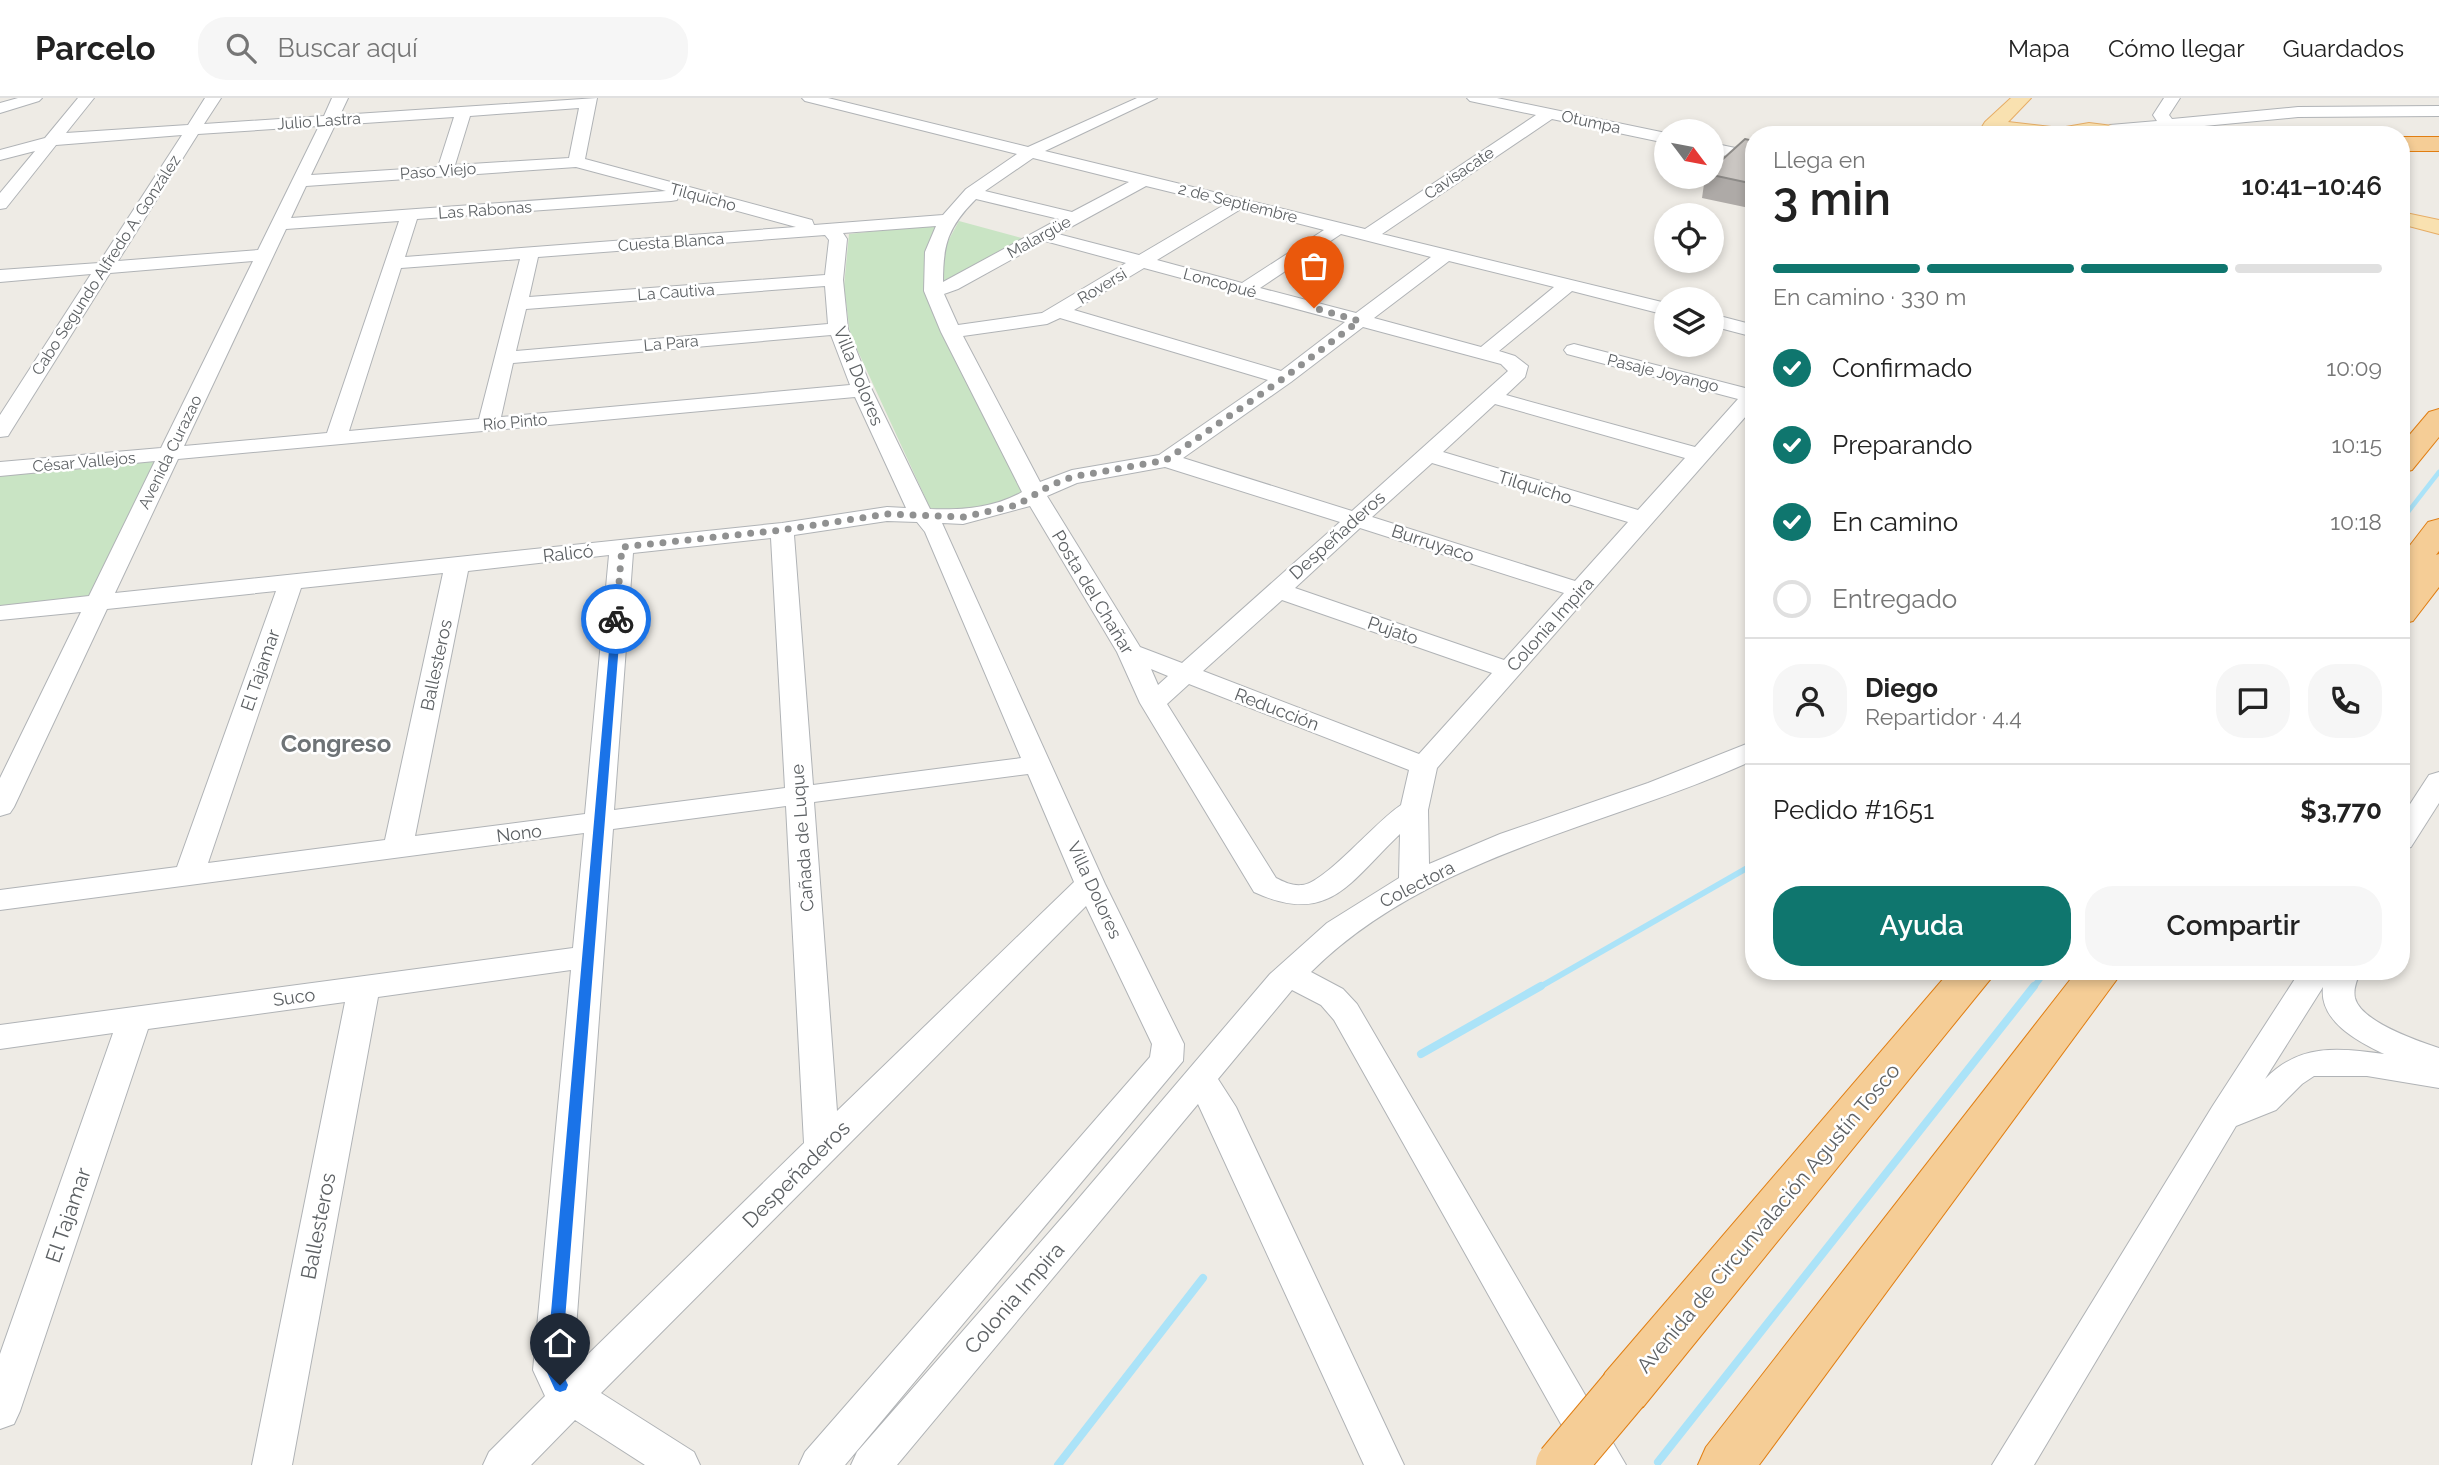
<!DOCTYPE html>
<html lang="es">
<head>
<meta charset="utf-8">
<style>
  body { margin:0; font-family:Raleway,sans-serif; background:#f6f6f6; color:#222; height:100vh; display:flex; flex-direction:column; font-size:26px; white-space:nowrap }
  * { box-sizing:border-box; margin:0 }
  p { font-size:23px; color:#767676 }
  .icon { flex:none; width:38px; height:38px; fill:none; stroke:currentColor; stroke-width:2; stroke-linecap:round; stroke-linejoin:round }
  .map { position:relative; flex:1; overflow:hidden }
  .panel { position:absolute; left:1745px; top:28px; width:665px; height:854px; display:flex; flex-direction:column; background:#fff; border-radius:28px; box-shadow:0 4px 10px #0003 }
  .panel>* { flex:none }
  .needle { width:46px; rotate:122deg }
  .buttons { position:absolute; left:1654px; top:21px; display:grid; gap:14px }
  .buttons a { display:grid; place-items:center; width:70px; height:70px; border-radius:50%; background:#fff; box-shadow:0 4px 10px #0003; font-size:35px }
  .pin { position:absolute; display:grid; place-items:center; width:60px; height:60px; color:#fff; margin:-72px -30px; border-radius:50% 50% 50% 0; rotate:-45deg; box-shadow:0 0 7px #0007 }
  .pin .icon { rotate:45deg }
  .courier { position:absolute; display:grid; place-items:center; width:70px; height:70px; margin:-35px; border:5px solid #1a73e8; border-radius:50%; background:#fff; color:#222; box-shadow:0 2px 9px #0007 }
  .headline em { font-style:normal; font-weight:600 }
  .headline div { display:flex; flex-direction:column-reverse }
  .headline { display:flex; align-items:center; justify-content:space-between; height:119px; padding:0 28px }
  h1 { font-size:46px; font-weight:600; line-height:52px }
  .bar { display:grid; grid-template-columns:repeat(4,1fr); gap:10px 7px; align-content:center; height:84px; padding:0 28px }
  .bar i { height:9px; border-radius:5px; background:#e0e0e0 }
  .bar .selected { background:#0f766e }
  .bar p { grid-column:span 4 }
  .line { display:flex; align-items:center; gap:18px; padding:0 28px; border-top:2px solid #e0e0e0 }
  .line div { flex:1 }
  .round { display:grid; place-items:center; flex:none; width:74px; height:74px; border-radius:28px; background:#f6f6f6 }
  ol { padding:0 28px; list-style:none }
  li { display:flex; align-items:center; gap:21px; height:77px }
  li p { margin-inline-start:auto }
  li .icon { padding:7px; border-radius:50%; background:#0f766e; color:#fff; stroke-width:4 }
  li:last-child { color:#767676 }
  li i { width:38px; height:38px; border:4px solid #e0e0e0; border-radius:50% }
  .button { display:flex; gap:14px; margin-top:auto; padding:14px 28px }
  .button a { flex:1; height:80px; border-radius:28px; background:#0f766e; color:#fff; font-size:28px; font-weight:600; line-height:80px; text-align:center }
  .button a+a { background:#f6f6f6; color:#222 }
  header { display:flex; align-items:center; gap:42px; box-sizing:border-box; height:98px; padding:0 35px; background:#fff; border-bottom:2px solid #e0e0e0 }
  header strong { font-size:33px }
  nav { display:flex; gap:38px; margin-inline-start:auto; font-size:24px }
  .search { width:490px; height:63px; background:#f6f6f6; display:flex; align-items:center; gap:18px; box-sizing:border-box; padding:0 24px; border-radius:28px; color:#767676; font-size:26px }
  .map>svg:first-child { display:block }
  .green { fill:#c9e4c4 }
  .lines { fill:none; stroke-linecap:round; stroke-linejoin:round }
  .stream-far2 { stroke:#abe3f8; stroke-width:4.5 }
  .stream-far1 { stroke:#abe3f8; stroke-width:6 }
  .stream { stroke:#abe3f8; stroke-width:8 }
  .minor-casing { stroke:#b0b3b6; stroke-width:2 }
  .major-casing { stroke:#e6ad66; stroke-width:2 }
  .highway-casing { stroke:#e17e12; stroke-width:2 }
  .minor { fill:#fff; fill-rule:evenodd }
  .major { fill:#f9e1b0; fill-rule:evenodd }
  .highway { fill:#f5cd96; fill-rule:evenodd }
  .highway-bridge-casing { stroke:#e17e12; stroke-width:52; stroke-linecap:butt }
  .highway-bridge { stroke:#f5cd96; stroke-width:50 }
  .wall { fill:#aeaaa7 }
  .building { fill:#cac6c2; stroke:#8d8b88; stroke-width:2 }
  .route { fill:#1a73e8 }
  .done { stroke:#909191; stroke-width:7; stroke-dasharray:0 12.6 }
  .labels { text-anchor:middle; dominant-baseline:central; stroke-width:5; stroke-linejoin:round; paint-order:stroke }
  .far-street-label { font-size:16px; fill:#5d6164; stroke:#fff }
  .street-label { font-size:18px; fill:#5d6164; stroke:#fff }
  .near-street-label { font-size:21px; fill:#5d6164; stroke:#fff }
  .district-label { font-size:24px; font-weight:bold; fill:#6e7376; stroke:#fff }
</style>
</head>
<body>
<header>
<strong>Parcelo</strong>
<div class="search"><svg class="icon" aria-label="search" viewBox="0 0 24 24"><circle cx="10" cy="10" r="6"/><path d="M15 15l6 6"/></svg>Buscar aquí</div>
<nav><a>Mapa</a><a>Cómo llegar</a><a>Guardados</a></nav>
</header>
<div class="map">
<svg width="2439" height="1367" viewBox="0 0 2439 1367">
  <rect width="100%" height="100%" fill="#eeebe5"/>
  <g class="green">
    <polygon points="959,123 1029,142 951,183 940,182 942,154"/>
    <path d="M939,126L927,155L965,276L981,314L1031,398C1001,406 962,419 930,410L850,236L844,188L849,136Z"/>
    <polygon points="161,360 93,498 0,508 0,376"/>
  </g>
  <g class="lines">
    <polyline class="stream-far2" points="2401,423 2439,374"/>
    <g class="stream-far1">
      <polyline points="1538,890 1754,766"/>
      <polyline points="2033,890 2046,873"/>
    </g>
    <g class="stream">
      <polyline points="1421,956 1541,888"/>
      <polyline points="1658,1364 2034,888"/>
      <polyline points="1058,1367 1203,1180"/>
    </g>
    <defs>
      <g id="minor">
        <polygon points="18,0 42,0 39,3 0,15 0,5"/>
        <path d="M78,0H94L66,35L188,27L205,0H221L204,26L324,18L332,0H348L340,17L597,0L585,61L812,122L814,127L943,117L966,91L1017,56L805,3L802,0H828L1028,49L1137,0H1157L1045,53L1365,131L1536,17L1470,3L1467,0H1497L1666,35V45L1552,21L1382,136L1666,205V217L1572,193L1499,253L1515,258L1528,268L1525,279L1506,297L1695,349L1738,301L1567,256L1564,252L1567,248L1574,246L1749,291L1754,290V309L1437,670L1428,712L1429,766L1500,736L1648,685L1754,643V662C1606,730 1430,756 1311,874L1343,891L1357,906L1626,1367H1584L1334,922L1321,907L1292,892L1218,981L1236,1009L1404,1367H1364L1198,1006L897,1367H851L857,1354L1073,1107L1270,876L1327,825L1399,780L1400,736C1350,783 1330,829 1254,794L1140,605L1117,554L1030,408L963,426L942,425L1105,786L1184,946L1183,963L845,1367H799L805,1354L1150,959L1152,946L1086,808L601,1295L694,1354L700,1367H645L575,1322L531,1367H483L489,1354L545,1298L533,1272L571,872L378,899L292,1367H252L345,904L148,931L20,1313L14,1326L0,1331V1256L113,935L0,951V927L573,850L584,735L0,812V792L177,769L276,493L107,511L14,709L10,715L0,718V680L81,514L0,522V508L89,498L155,363L0,378V364L161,350L253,163L110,175L11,333L8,338L0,339V317L91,176L0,184V172L99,165L182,37L56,47L6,110L0,111V95L35,53L0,62V52L45,40ZM579,10L569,60L455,67L470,18ZM454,19L438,69L311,77L335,27ZM319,28L258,152L118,163L198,36ZM1033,60L1129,84L1072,114L985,93ZM576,69L666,93L291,120L306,88ZM1146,88L1224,107L1139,157L1058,136ZM679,97L796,129L405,159L417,121L671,103L677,102ZM976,101L1059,121L943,184C943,146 948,129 976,101ZM1241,111L1324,132L1242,185L1157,162ZM399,123L327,335L184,348L286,131ZM936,128L925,154L924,193L941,234L1022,394C994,410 962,412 930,411L928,407L872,292L848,231L843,182L847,141L843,135ZM1341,136L1431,159L1356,215L1260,190ZM825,137L829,142L825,177L529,199L538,159ZM1045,143L1126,165L1042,215L958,227L944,196L958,191ZM520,161L479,321L349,333L401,170ZM1449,163L1554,189L1481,249L1374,220ZM1144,170L1345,224L1281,273L1074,212ZM825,188L828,226L516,253L526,211ZM1060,220L1268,282L1159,357L1072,372L1040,384L963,238L1047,226ZM1363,229L1501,266L1508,273L1352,413L1183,360L1291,284ZM831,237L850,287L501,319L513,265ZM855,299L906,410L887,409L782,425L115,495L178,361ZM1495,306L1685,360L1638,412L1443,354ZM1432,365L1628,424L1575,483L1372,419ZM1165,369L1340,424L1182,565L1140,549L1047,398L1077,385ZM887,423L917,424L925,434L1021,660L813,687L794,437ZM1360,430L1564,495L1504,562L1295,490ZM771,440L785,690L614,712L633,455ZM609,457L585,716L415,738L468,473ZM443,475L385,742L208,765L301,490ZM1282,502L1492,575L1419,656L1203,573ZM1151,571L1168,578L1158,587ZM1189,586L1409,672L1401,707C1376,723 1324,786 1302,787C1292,788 1284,784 1276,780L1167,606ZM1028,676L1074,784L837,1013L814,704ZM786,708L804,1045L573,1271L613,731Z"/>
        <polygon points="2164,0 2180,0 2169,17 2172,21 2298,9 2439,8 2439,18 2298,19 2110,37 2102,32 2110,27 2157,23 2153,17"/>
        <polygon points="1712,45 1754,54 1754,64 1712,55"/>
        <polygon points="1712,216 1754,227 1754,239 1712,228"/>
        <polygon points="2439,674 2439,705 2411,749 2401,752 2401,720 2429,677"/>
        <path d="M2300,873H2361C2357,881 2353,891 2355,900C2361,924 2418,943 2439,950V990L2367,978H2314L2302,986L2276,1012L2236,1028L2034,1367H1992L2212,1009ZM2323,889C2319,923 2357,943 2384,956C2338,950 2300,945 2265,981Z"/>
      </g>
      <g id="major">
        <polygon points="2011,0 2031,0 2008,24 2060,30 2089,25 2136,31 2146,37 1998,35 1977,37 1985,24"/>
        <polygon points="2401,114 2439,122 2439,136 2401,126"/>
      </g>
      <g id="highway">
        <rect x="2401" y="39" width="38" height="14"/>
        <polygon points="2439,311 2439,339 2412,372 2401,375 2401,347 2429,314"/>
        <polygon points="2439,421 2439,453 2436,457 2439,456 2439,489 2413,523 2401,526 2401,459 2428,424"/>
        <polygon points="1950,873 1997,873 1643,1309 1624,1316 1605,1309 1597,1292 1605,1275"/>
        <polygon points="2077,873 2123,873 1759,1367 1698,1367 1706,1349"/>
      </g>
    </defs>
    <use href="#minor" class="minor-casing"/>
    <use href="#major" class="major-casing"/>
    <use href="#highway" class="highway-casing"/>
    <use href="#minor" class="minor"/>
    <use href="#major" class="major"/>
    <use href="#highway" class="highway"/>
    <defs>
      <polyline id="highway-bridge" points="1561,1367 1624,1292"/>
    </defs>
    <use href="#highway-bridge" class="highway-bridge-casing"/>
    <use href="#highway-bridge" class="highway-bridge"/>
  </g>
  <polygon class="wall" points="1754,43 1754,111 1702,100 1705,79 1712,79 1712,71"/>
  <polygon class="building" points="1745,41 1754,43 1754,86 1712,77 1712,71"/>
  <polygon class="route" points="612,518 621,521 561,1272 568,1287 566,1292 560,1294 555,1292 546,1272"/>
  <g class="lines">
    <polyline class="done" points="616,521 622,449 782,432 887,416 963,419 1017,407 1051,387 1072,379 1166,362 1284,280 1359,223 1314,210"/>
  </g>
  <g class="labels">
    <g class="far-street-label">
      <text transform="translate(319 23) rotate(-4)">Julio Lastra</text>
      <text transform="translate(1591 24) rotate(12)">Otumpa</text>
      <text transform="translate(438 73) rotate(-4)">Paso Viejo</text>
      <text transform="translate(1459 75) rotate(-34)">Cavisacate</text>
      <text transform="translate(703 99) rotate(15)">Tilquicho</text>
      <text transform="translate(1238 105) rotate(14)">2 de Septiembre</text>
      <text transform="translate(485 112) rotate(-4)">Las Rabonas</text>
      <text transform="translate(1039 139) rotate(-29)">Malargüe</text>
      <text transform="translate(671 144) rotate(-4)">Cuesta Blanca</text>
      <text transform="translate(106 167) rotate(-57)">Cabo Segundo Alfredo A. González</text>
      <text transform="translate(1220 185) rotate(15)">Loncopué</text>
      <text transform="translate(1102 188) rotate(-31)">Roversi</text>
      <text transform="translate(676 194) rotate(-4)">La Cautiva</text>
      <text transform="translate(671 245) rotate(-5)">La Para</text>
      <text transform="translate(1663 275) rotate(14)">Pasaje Joyango</text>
      <text transform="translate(515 324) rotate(-5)">Río Pinto</text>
      <text transform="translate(170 354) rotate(-64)">Avenida Curazao</text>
      <text transform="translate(84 364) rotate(-5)">César Vallejos</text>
    </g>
    <g class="street-label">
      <text transform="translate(859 278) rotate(68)">Villa Dolores</text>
      <text transform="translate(1535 389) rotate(17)">Tilquicho</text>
      <text transform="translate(1337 437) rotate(-42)">Despeñaderos</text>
      <text transform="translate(1433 445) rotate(18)">Burruyaco</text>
      <text transform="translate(568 455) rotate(-6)">Ralicó</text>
      <text transform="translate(1093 494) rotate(59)">Posta del Chañar</text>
      <text transform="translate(1550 526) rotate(-48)">Colonia Impira</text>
      <text transform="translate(1393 532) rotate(19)">Pujato</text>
      <text transform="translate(436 567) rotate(-78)">Ballesteros</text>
      <text transform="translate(260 572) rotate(-71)">El Tajamar</text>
      <text transform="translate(1277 611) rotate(21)">Reducción</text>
      <text transform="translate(519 735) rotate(-7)">Nono</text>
      <text transform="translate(802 740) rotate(-94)">Cañada de Luque</text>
      <text transform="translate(1417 786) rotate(-27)">Colectora</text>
      <text transform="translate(1095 792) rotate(65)">Villa Dolores</text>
      <text transform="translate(294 899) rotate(-8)">Suco</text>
    </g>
    <g class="near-street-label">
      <text transform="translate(796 1076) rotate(-45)">Despeñaderos</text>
      <text transform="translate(68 1117) rotate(-71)">El Tajamar</text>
      <text transform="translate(1768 1120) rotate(-50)">Avenida de Circunvalación Agustín Tosco</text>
      <text transform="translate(318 1128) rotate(-79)">Ballesteros</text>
      <text transform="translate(1014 1200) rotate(-49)">Colonia Impira</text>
    </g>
    <g class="district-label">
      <text x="336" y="645">Congreso</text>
    </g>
  </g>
</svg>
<div class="buttons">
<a><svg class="needle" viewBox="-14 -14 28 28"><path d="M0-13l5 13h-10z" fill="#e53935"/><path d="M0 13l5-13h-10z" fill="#767676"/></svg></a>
<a><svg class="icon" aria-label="locate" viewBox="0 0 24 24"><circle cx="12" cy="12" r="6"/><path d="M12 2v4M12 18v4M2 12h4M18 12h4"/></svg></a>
<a><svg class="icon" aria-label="layers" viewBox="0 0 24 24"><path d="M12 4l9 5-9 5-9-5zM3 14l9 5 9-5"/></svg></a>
</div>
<div class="pin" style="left:1314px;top:210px;background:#ea580c"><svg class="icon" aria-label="bag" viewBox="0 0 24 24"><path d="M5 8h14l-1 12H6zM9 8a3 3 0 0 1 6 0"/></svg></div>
<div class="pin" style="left:560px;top:1287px;background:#1f2937"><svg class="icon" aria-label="home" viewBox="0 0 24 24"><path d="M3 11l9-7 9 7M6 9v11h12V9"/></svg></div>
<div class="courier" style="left:616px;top:521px"><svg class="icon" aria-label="bike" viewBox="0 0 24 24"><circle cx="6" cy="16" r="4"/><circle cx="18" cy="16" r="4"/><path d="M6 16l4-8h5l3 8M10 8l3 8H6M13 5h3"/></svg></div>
<section class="panel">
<div class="headline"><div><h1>3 min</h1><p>Llega en</p></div><em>10:41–10:46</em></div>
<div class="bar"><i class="selected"></i><i class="selected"></i><i class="selected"></i><i></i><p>En camino · 330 m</p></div>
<ol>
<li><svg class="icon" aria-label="check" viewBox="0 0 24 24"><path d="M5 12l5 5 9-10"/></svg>Confirmado<p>10:09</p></li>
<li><svg class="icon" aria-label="check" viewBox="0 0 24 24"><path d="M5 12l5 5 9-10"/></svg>Preparando<p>10:15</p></li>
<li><svg class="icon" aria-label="check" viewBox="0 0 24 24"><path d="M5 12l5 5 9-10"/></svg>En camino<p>10:18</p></li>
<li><i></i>Entregado</li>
</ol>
<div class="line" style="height:126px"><a class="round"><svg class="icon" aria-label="person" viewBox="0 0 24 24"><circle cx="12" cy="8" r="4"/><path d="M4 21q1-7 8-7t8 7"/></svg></a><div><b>Diego</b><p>Repartidor · 4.4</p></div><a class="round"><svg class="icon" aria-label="chat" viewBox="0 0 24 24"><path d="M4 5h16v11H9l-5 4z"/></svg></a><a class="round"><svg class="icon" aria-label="phone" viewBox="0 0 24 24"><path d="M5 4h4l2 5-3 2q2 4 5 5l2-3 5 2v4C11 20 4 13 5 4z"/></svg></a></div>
<div class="line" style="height:91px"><div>Pedido #1651</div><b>$3,770</b></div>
<div class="button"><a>Ayuda</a><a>Compartir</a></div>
</section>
</div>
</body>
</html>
